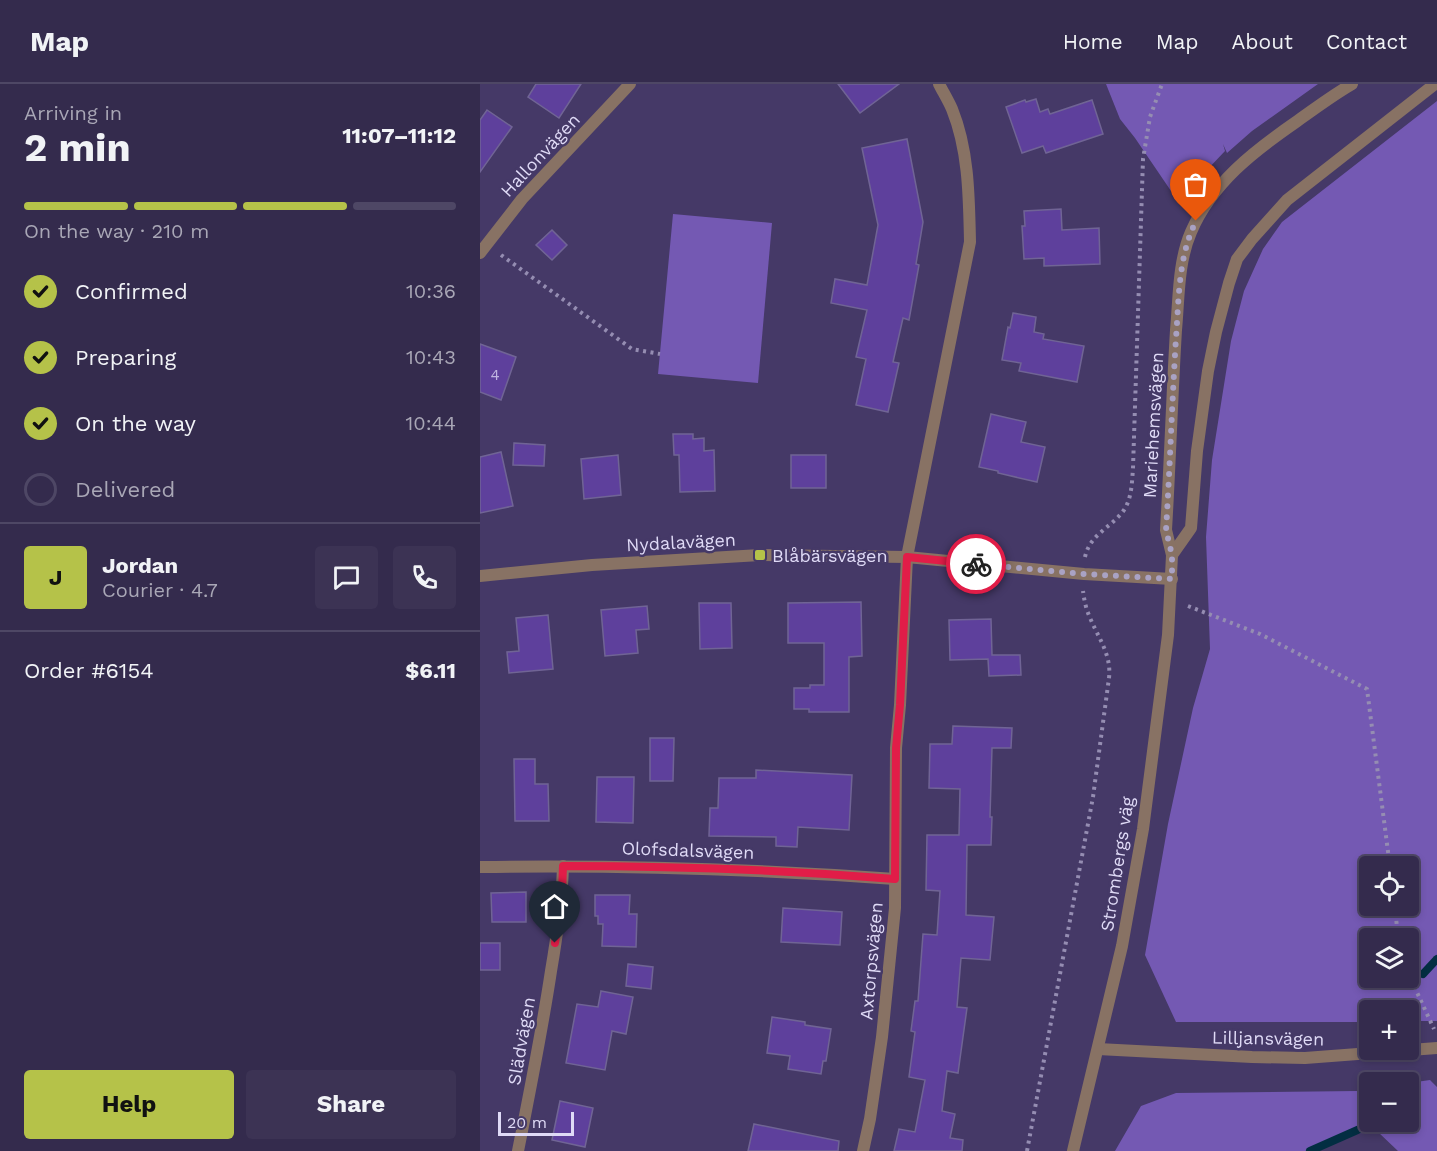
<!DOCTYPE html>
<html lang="en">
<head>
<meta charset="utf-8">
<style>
  body { margin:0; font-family:"Work Sans",sans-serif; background:#3c3354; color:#f1f3f6; height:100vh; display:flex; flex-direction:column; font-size:22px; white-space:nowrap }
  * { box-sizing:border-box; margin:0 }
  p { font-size:20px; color:#a9a7b6 }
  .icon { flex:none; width:33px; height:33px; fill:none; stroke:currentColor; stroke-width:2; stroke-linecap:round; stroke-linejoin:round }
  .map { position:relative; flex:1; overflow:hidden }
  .panel { display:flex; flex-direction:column; background:#342b4d; width:480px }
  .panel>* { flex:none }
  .buttons { position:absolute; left:879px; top:772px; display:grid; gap:12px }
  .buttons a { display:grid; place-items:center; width:60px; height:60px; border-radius:6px; background:#342b4d; box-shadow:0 3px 9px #0003,0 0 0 2px #4e4765; font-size:30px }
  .scale { position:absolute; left:18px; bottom:15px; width:76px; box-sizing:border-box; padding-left:6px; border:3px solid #dfdaf6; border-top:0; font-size:16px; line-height:21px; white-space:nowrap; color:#dfdaf6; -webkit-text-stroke:4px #453967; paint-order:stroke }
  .pin { position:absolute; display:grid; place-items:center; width:51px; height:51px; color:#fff; margin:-62px -26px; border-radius:50% 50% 50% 0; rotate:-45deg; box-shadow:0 0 6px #0007 }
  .pin .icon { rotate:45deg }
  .courier { position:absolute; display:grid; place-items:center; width:60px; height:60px; margin:-30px; border:4px solid #e11d48; border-radius:50%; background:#fff; color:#222; box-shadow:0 2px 8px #0007 }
  .summary em { font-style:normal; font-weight:700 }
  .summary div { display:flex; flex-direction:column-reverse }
  .summary { display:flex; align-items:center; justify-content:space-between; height:102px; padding:0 24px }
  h1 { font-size:39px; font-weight:700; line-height:45px }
  .bar { display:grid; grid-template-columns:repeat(4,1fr); gap:9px 6px; align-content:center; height:72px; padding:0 24px }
  .bar i { height:8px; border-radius:4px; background:#4e4765 }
  .bar .current { background:#b5c249 }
  .bar p { grid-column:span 4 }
  .line { display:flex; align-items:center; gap:15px; padding:0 24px; border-top:2px solid #4e4765 }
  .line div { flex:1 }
  .round { display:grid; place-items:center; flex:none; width:63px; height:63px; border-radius:6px; background:#3c3354 }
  ol { padding:0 24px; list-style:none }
  li { display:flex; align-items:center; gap:18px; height:66px }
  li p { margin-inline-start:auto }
  li .icon { padding:6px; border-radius:50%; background:#b5c249; color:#111; stroke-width:4 }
  li:last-child { color:#a9a7b6 }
  li i { width:33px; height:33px; border:3px solid #4e4765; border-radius:50% }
  .primary-button { display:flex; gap:12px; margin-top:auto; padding:12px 24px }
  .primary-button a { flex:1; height:69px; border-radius:6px; background:#b5c249; color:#111; font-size:24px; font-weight:700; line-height:69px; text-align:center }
  .primary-button a+a { background:#3c3354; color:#f1f3f6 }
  header { display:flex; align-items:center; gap:36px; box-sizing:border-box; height:84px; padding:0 30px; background:#342b4d; border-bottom:2px solid #4e4765 }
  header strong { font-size:28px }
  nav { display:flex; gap:33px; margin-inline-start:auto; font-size:21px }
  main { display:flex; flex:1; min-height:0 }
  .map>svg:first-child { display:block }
  .green { fill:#7459b3; fill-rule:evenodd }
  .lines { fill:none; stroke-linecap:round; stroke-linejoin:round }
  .stream { stroke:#032e42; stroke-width:8 }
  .building { fill:#5e409c; stroke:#706495; stroke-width:1.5 }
  .path { stroke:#958db2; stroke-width:4; stroke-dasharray:3 4.5; stroke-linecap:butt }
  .minor { stroke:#887264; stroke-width:12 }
  .tertiary { stroke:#887264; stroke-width:12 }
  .done { stroke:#a9a2c4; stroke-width:6; stroke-dasharray:0 10.8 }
  .route { stroke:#e11d48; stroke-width:8 }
  .poi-dot { fill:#b5c249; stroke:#453967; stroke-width:2 }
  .labels { text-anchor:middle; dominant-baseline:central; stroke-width:5; stroke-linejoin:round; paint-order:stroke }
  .number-label { font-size:15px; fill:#bfb4e0 }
  .street-label { font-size:18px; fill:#dfdaf6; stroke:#453967 }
  .poi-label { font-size:18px; fill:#dfdaf6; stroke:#453967; text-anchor:start }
</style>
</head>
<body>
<header>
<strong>Map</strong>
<nav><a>Home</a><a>Map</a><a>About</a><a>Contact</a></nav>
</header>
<main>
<section class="panel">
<div class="summary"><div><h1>2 min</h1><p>Arriving in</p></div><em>11:07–11:12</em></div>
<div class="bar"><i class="current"></i><i class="current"></i><i class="current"></i><i></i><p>On the way · 210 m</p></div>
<ol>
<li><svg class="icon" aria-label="check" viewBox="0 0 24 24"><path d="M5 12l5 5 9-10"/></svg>Confirmed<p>10:36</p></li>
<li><svg class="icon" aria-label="check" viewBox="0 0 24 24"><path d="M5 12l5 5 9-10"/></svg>Preparing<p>10:43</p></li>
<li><svg class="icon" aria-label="check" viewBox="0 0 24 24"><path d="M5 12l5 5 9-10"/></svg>On the way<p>10:44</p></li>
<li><i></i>Delivered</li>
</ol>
<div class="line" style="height:108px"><b class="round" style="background:#b5c249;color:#111">J</b><div><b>Jordan</b><p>Courier · 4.7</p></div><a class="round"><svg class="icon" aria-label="chat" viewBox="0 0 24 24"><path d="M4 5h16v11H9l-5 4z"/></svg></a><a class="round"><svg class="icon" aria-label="phone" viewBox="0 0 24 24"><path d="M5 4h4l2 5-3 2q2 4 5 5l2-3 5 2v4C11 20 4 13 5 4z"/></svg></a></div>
<div class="line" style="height:78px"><div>Order #6154</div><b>$6.11</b></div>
<div class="primary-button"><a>Help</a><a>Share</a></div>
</section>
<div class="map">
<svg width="957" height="1067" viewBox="0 0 957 1067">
  <rect width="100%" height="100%" fill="#453967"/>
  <g class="green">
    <polygon points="626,0 838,0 772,47 747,69 743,60 745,67 726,87 711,108 691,107 655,54 640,35"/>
    <path d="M957,17V937H929L928,927H890L889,938H696L665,871L688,740L713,624L730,565L726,453L732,376L751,257L764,207L783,165L802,138ZM890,783H928V822H890ZM890,855H928V894H890Z"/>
    <polygon points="193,130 292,139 278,299 178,290"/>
    <polygon points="950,996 957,1003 957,1067 918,1067 898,1048 867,1050 830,1067 635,1067 661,1022 696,1009 877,1007 889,1005 890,1038 928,1038 929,999"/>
  </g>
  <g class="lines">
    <g class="stream">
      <polyline points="943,890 957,875"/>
      <polyline points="830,1067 891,1040 893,1038"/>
    </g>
  </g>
  <g class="building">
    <polygon points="56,0 101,0 79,34 48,13"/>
    <polygon points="358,0 419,0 380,29"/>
    <polygon points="556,15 560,28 568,25 570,30 612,16 623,50 566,69 563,62 542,69 526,23 545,16 546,18"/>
    <polygon points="7,26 32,43 0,88 0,36"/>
    <polygon points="427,55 443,138 436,180 439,181 429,236 423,234 413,278 419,279 408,328 376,321 386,275 376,273 387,226 351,219 355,195 387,201 398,141 382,64"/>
    <polygon points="581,125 582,146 619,144 620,180 564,182 564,174 544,175 542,142 545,142 544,127"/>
    <polygon points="72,146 87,161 72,176 56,161"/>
    <polygon points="533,229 556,233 554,248 564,250 563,255 604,262 597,298 539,287 541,279 522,276 528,243 530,244"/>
    <polygon points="0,260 36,273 21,316 0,308"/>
    <polygon points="511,330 546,338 541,358 565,363 557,398 518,389 518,387 499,383"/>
    <polygon points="193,350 213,350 213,355 224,354 224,367 234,366 235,407 200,408 199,371 194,371"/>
    <polygon points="34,359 65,361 64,382 33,381"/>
    <polygon points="21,368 33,422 0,429 0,373"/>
    <polygon points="138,371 141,411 104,415 101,375"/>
    <rect x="311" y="371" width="35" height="33"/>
    <polygon points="381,518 382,572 369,573 369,628 329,628 329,625 314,625 314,604 330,604 330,601 344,601 344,559 308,559 308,519"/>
    <polygon points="219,519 251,519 252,564 220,565"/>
    <polygon points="167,522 169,545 156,546 158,569 125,572 121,526"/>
    <polygon points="68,531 73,585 29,589 27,568 39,567 36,534"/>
    <polygon points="511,535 512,571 540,571 541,591 509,592 508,575 470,576 469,536"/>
    <polygon points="473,642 532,644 531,664 512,664 510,733 512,733 511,761 487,761 486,831 514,833 510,876 481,874 477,923 487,924 478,989 467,987 462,1027 475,1030 470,1054 483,1056 482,1067 414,1067 419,1045 435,1048 445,996 429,993 435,948 431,947 435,917 438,917 443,850 457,851 460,807 446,806 447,751 479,751 480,705 449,704 450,660 472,660"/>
    <polygon points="170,654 194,654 193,697 170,697"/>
    <polygon points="34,675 55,675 55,700 68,700 69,737 35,737"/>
    <polygon points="276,686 372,691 369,746 318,743 317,763 296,762 296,753 229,752 230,724 238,724 239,694 276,694"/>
    <polygon points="117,693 154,693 153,739 116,738"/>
    <polygon points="46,808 46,838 12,838 11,809"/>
    <polygon points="115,811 150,811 149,830 157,830 156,863 122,862 123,840 118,840 118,832 115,832"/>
    <polygon points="303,824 362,828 360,861 301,858"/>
    <rect x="0" y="859" width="20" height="27"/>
    <polygon points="148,880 173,883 171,905 146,902"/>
    <polygon points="121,907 153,913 146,950 132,947 125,986 86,979 97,920 118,923"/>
    <polygon points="292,933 325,938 325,941 351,945 346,977 343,977 341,990 308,985 310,972 287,969"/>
    <polygon points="80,1017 113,1024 105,1063 72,1056"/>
    <polygon points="274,1040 359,1057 358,1067 268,1067"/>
  </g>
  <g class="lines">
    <g class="path">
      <polyline points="21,171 152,265 180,270"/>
      <path d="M605,473C610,450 631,444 644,426C652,414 652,397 653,384L663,75L670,33L682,0"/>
      <polyline points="708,522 780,550 887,605 910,783"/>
      <polyline points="915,822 918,855"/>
      <polyline points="928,889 954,945"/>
      <path d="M547,1067L613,713L629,594C632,568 615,550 607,526C605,520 604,514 603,507"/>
    </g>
    <g class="minor">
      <polyline points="0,169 42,115 150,0"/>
      <polyline points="0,492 112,481 280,471 427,473 604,490 692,495"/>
      <path d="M0,783C139,781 277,785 415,795"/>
      <polyline points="618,965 772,973 825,974 957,964"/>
      <path d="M38,1067C50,1007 62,947 71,887C77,852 82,817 83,782"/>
      <path d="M383,1067L390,1035L402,953L415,824L416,664L420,621L427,473L490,158C489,114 489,67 472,25C468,16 463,8 459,0"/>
    </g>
    <g class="tertiary">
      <polyline points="692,471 711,444 717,367 728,287 736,248 749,199 757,175 772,155 807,116 955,0"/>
      <path d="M593,1067L642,862L663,745L688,551L692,471L686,446C690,379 692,313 696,246C699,214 698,178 711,148C732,99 774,67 816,38C834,25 853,11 872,0"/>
    </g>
  </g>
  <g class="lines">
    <path class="done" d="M496,480L604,490L692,495V471L686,446C690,382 692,318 696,254C699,215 698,173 716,137"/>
    <path class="route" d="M75,859L82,808L83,782C194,782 305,786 415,795L416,664L420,621L427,473L496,480"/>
  </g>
  <rect class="poi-dot" x="274" y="465" width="12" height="12" rx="3"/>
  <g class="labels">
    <g class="number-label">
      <text x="15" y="291">4</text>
    </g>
    <g class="street-label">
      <text transform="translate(60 71) rotate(-47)">Hallonvägen</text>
      <text transform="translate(673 341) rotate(-87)">Mariehemsvägen</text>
      <text transform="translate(201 458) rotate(-3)">Nydalavägen</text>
      <text transform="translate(208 766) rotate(2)">Olofsdalsvägen</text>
      <text transform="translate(637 780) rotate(-81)">Strombergs väg</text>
      <text transform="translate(391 877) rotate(-85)">Axtorpsvägen</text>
      <text transform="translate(788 954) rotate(1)">Lilljansvägen</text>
      <text transform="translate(41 957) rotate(-80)">Slädvägen</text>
    </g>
    <g class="poi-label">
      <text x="292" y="471">Blåbärsvägen</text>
    </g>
  </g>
</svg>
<div class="buttons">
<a><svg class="icon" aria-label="locate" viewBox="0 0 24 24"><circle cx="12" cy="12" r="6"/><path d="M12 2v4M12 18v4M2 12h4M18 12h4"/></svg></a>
<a><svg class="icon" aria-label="layers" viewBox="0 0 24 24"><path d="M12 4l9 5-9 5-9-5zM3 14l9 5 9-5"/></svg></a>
<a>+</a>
<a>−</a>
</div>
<div class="scale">20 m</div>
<div class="pin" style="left:716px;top:137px;background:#ea580c"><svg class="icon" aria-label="bag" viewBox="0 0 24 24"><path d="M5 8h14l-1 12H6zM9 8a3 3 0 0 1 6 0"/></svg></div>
<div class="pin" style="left:75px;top:859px;background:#1f2937"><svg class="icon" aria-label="home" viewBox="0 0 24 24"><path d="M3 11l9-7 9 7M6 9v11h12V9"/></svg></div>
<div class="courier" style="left:496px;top:480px"><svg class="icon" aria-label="bike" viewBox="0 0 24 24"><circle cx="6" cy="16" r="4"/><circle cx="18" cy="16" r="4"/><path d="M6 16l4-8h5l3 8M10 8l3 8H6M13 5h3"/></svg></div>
</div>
</main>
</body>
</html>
